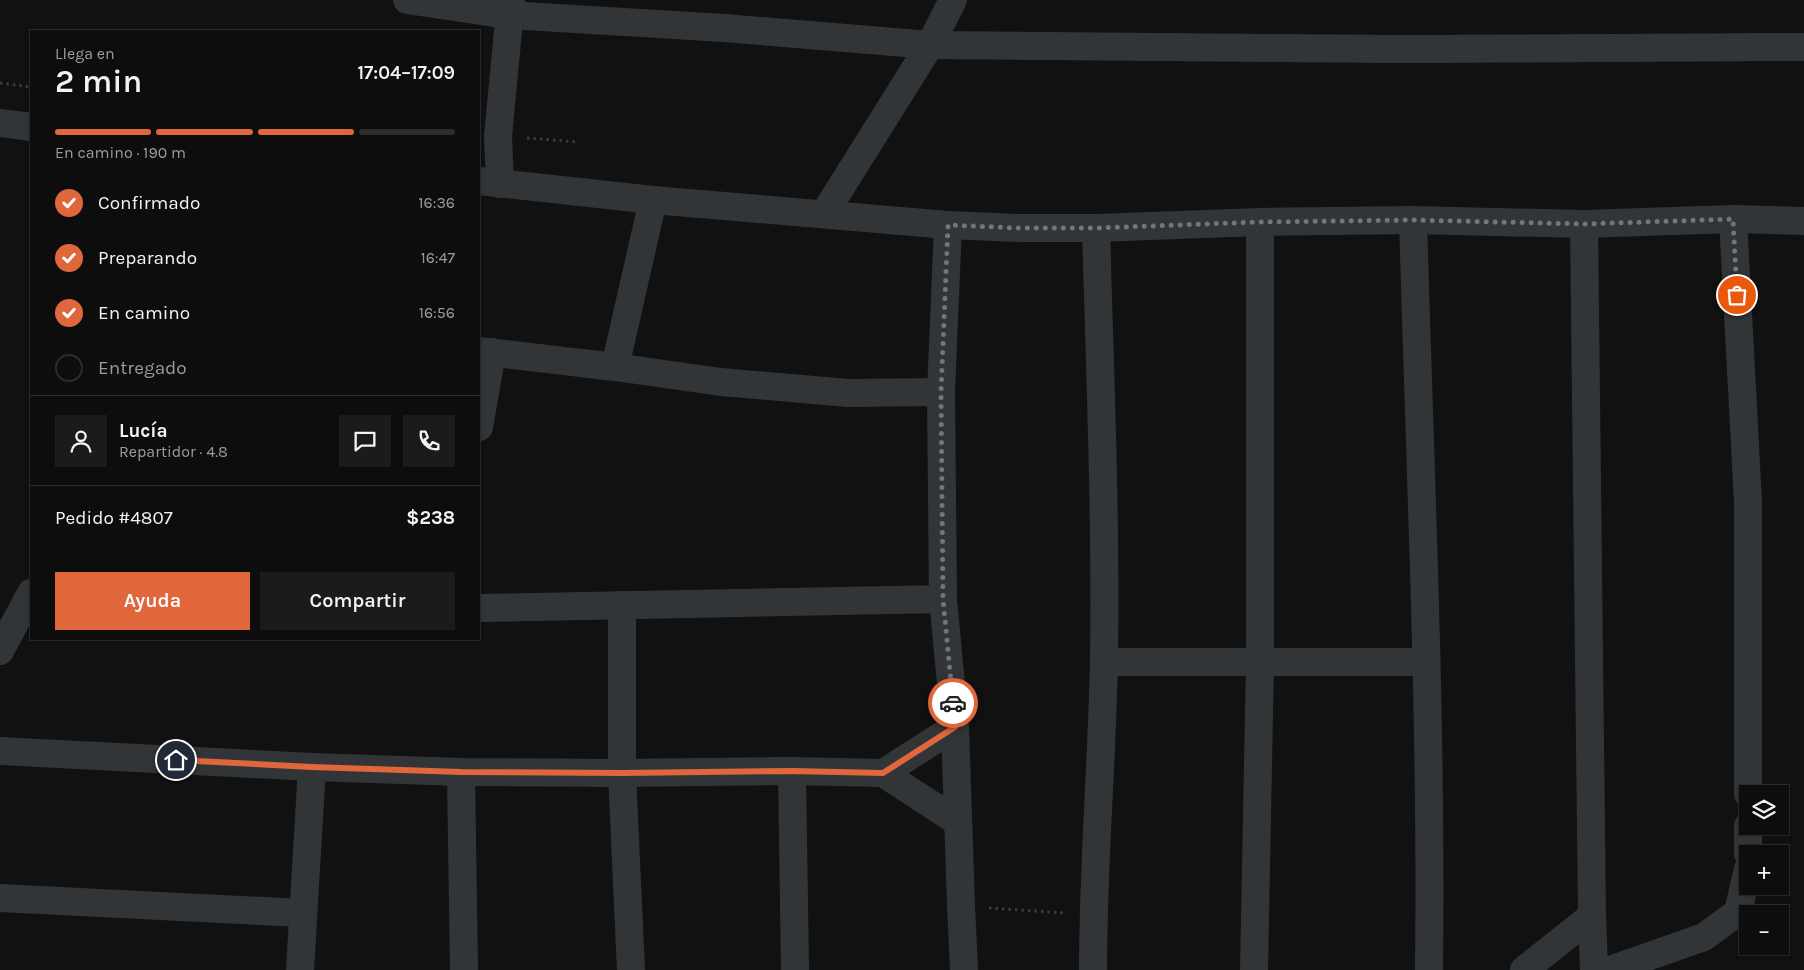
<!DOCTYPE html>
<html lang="es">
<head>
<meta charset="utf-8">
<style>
  body { margin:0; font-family:Karla,sans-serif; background:#1b1b1c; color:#f1f3f6; height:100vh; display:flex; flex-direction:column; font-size:19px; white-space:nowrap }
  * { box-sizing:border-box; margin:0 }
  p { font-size:16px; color:#9a9c9e }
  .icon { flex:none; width:28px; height:28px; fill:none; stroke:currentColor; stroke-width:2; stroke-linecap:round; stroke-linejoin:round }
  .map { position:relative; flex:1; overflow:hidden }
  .side { position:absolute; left:30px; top:30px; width:450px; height:610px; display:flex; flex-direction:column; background:#0d0d0e; border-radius:0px; box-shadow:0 1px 4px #0004,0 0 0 1px #2d2d2e }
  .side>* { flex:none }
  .fabs { position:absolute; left:1739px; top:785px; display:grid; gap:10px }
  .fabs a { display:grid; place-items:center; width:50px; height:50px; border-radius:0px; background:#0d0d0e; box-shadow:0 1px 4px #0004,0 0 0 1px #2d2d2e; font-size:25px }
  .pin { position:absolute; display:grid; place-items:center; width:42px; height:42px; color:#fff; margin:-21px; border:2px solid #fff; border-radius:50%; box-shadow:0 1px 5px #0007 }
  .courier { position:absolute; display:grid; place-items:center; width:50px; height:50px; margin:-25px; border:4px solid #df673b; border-radius:50%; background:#fff; color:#222; box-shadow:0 1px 6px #0007 }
  .summary em { font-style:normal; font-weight:600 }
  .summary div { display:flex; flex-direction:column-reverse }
  .summary { display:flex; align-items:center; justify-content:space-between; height:85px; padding:0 25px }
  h1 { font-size:32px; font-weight:600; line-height:38px }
  .bar { display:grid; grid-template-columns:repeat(4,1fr); gap:8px 5px; align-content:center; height:60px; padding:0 25px }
  .bar i { height:6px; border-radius:4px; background:#2d2d2e }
  .bar .selected { background:#df673b }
  .bar p { grid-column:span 4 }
  .line { display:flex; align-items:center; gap:12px; padding:0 25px; border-top:1px solid #2d2d2e }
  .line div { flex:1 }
  .round { display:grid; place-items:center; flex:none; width:52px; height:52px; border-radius:0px; background:#1b1b1c }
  ol { padding:0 25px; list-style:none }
  li { display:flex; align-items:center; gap:15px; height:55px }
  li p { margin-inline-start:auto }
  li .icon { padding:5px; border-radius:50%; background:#df673b; color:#fff; stroke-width:4 }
  li:last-child { color:#9a9c9e }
  li i { width:28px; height:28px; border:2px solid #2d2d2e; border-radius:50% }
  .button { display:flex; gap:10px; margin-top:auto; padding:10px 25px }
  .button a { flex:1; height:58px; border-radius:0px; background:#df673b; color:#fff; font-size:20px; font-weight:600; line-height:58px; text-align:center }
  .button a+a { background:#1b1b1c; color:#f1f3f6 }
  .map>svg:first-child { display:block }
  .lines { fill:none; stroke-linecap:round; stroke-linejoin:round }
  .path { stroke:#383c3d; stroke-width:3; stroke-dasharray:2.5 4; stroke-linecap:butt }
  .minor { stroke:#323537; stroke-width:28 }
  .done { stroke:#707679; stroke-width:5; stroke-dasharray:0 9 }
  .route { stroke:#df673b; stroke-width:6 }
</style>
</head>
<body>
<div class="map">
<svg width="1804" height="970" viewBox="0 0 1804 970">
  <rect width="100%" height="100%" fill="#111112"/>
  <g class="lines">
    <g class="path">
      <polyline points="0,83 31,87"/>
      <polyline points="527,138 578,142"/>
      <polyline points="989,908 1065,913"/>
    </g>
    <g class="minor">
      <polyline points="407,0 508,15 724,28 930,45 1402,49 1804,47"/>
      <polyline points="0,123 31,127"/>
      <polyline points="479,181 653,200 948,225 1018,228 1096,228 1260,222 1413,220 1584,224 1733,219 1804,221"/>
      <polyline points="500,184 498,136 511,0"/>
      <polyline points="824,214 930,45 953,0"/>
      <polyline points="1733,219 1748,502 1748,794"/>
      <path d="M1413,220C1420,470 1432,720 1429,970"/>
      <polyline points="1584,224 1592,916 1594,970"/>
      <polyline points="948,225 941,392 943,599 955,727 961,905 964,970"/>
      <polyline points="479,351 615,367 721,382 848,393 941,392"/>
      <polyline points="615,367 653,200"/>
      <polyline points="479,427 492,352"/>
      <polyline points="622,605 622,773 631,970"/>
      <polyline points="479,608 943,599"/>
      <polyline points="0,651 31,593"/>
      <polyline points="1104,662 1426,662"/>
      <polyline points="0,751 312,767 461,772 622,773 792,771 883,773 955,727"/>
      <polyline points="792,771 795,970"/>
      <polyline points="461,772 464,970"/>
      <polyline points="883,773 958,822"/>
      <polyline points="1748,826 1748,854"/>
      <polyline points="0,898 302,913"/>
      <polyline points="300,970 312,767"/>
      <path d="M1093,970C1093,866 1102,763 1104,660C1106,516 1100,372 1096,228"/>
      <polyline points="1254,970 1260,661 1260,222"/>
      <polyline points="1524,970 1592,916"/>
      <polyline points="1610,970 1704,937 1738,912 1748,869"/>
    </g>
  </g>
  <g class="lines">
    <polyline class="done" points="953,703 943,599 941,392 948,225 1018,228 1096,228 1260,222 1413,220 1584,224 1733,219 1737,295"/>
    <polyline class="route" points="176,760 312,767 461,772 622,773 792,771 883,773 955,727 953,703"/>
  </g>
</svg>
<div class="fabs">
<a><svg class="icon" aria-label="layers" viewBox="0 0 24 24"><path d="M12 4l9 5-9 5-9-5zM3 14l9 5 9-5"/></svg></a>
<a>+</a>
<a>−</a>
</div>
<div class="pin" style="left:1737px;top:295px;background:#ea580c"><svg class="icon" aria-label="bag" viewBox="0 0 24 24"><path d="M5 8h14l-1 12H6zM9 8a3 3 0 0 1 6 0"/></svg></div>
<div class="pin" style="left:176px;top:760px;background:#1f2937"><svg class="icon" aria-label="home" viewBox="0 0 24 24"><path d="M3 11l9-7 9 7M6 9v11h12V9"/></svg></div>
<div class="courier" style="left:953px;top:703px"><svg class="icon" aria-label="car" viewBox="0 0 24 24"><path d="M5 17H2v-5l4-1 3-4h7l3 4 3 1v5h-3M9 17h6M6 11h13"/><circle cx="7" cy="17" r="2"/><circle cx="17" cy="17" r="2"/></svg></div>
<section class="side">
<div class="summary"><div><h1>2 min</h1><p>Llega en</p></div><em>17:04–17:09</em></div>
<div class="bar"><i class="selected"></i><i class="selected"></i><i class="selected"></i><i></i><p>En camino · 190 m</p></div>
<ol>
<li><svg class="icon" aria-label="check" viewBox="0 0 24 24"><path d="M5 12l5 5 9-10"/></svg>Confirmado<p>16:36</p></li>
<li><svg class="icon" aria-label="check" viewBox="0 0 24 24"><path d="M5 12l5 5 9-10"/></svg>Preparando<p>16:47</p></li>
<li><svg class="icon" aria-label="check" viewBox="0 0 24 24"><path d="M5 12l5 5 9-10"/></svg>En camino<p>16:56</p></li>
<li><i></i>Entregado</li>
</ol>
<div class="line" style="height:90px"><a class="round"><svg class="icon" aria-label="person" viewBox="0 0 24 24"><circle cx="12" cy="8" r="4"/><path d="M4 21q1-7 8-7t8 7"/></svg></a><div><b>Lucía</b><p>Repartidor · 4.8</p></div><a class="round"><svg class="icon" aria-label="chat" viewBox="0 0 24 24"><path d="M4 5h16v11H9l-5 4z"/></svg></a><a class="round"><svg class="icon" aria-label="phone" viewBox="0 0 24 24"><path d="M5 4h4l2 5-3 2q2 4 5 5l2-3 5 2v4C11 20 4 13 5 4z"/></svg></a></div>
<div class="line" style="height:65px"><div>Pedido #4807</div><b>$238</b></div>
<div class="button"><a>Ayuda</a><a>Compartir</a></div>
</section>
</div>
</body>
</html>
